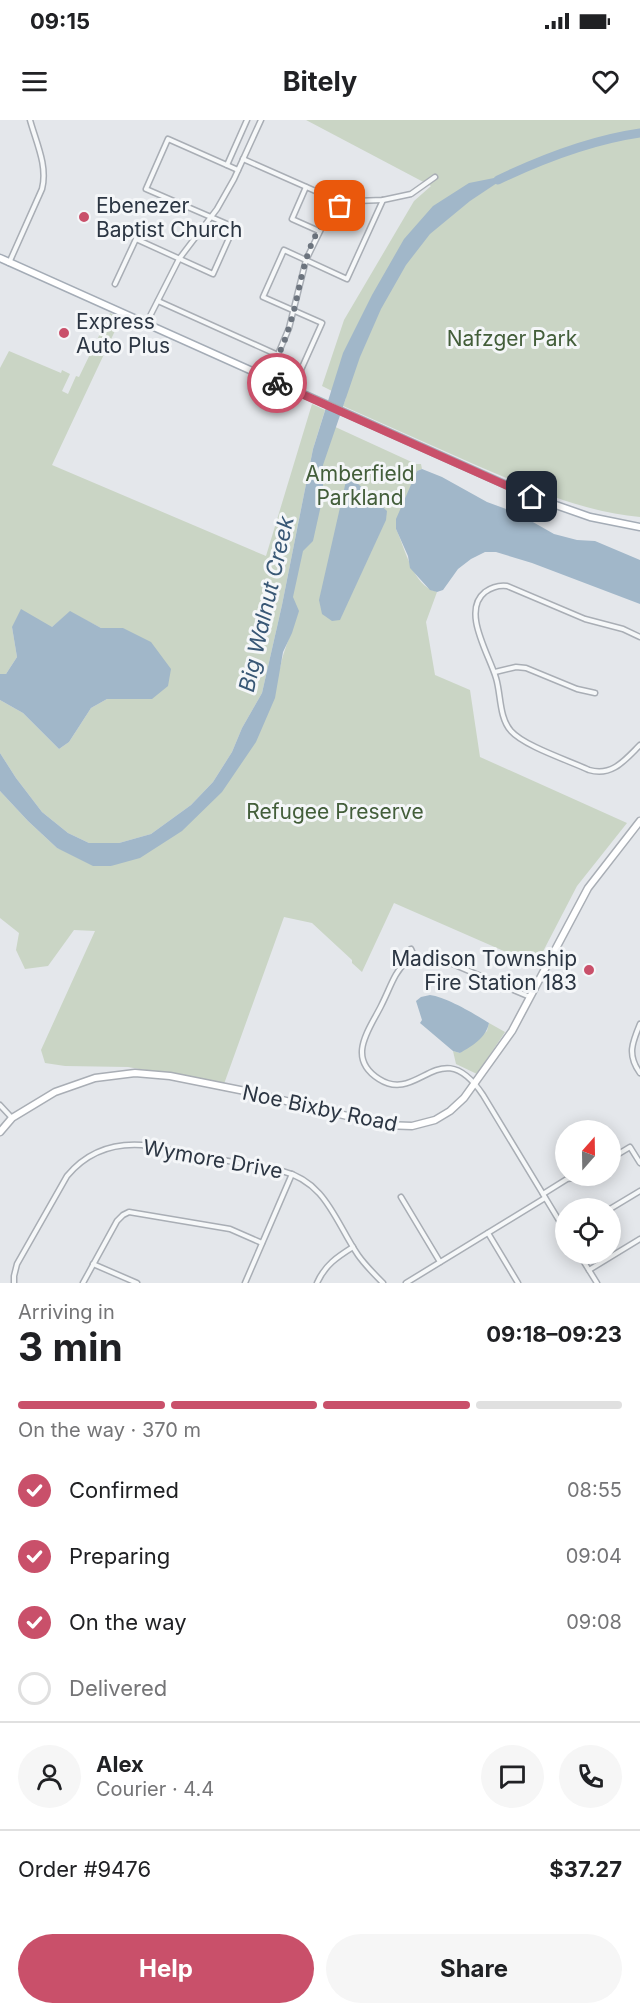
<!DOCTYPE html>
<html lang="en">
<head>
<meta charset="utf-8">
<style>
  body { margin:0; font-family:Inter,sans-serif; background:#f6f6f6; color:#202124; height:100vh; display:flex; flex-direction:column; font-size:22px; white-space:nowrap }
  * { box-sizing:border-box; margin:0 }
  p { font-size:20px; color:#757577 }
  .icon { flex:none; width:33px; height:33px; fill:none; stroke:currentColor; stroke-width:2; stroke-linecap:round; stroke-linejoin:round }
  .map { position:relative; height:1163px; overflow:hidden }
  .details { display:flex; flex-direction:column; background:#fff; flex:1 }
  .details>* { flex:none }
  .needle { width:39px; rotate:20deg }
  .controls { position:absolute; left:555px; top:1000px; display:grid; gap:12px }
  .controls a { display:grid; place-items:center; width:66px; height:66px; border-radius:50%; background:#fff; box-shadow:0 3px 15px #0003; font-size:30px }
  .pin { position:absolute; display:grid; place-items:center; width:51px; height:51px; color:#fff; margin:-26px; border-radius:12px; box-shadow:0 3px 9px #0006 }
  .courier { position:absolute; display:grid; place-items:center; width:60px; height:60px; margin:-30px; border:4px solid #c9506a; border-radius:50%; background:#fff; color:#222; box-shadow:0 2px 8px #0007 }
  .overview em { font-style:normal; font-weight:700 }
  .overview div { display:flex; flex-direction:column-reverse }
  .overview { display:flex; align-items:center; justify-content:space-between; height:102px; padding:0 18px }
  h1 { font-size:39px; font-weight:700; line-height:45px }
  .bar { display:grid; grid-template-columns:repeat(4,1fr); gap:9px 6px; align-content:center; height:72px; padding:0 18px }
  .bar i { height:8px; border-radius:4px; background:#e0e0e0 }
  .bar .active { background:#c9506a }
  .bar p { grid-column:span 4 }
  .line { display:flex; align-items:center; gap:15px; padding:0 18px; border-top:2px solid #e0e0e0 }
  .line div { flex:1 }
  .round { display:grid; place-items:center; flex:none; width:63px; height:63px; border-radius:32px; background:#f6f6f6 }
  ol { padding:0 18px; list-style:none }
  li { display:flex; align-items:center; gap:18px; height:66px }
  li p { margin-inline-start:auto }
  li .icon { padding:6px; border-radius:50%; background:#c9506a; color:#fff; stroke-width:4 }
  li:last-child { color:#757577 }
  li i { width:33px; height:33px; border:3px solid #e0e0e0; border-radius:50% }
  .primary-button { display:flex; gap:12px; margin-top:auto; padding:12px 18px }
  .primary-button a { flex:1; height:69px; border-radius:36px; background:#c9506a; color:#fff; font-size:24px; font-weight:700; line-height:69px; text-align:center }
  .primary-button a+a { background:#f6f6f6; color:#202124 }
  .status { display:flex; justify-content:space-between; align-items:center; height:42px; padding:0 30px; background:#fff; direction:ltr }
  .status svg { height:16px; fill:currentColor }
  header { display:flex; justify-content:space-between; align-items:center; height:78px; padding:0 18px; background:#fff; font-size:27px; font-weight:700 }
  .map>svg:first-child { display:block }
  .green { fill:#cad5c5 }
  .water { fill:#a1b7c9 }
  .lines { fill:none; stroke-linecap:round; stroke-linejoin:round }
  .river { stroke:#a1b7c9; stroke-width:9 }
  .street-casing { stroke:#a9aeb5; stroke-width:7 }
  .secondary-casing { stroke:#a9aeb5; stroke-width:9 }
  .primary-casing { stroke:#a4acb6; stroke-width:9 }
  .street { stroke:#f6f8f9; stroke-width:4 }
  .secondary { stroke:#fff; stroke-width:6 }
  .primary { stroke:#fff; stroke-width:6 }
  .done { stroke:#6c747e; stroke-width:6; stroke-dasharray:0 10.8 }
  .route { stroke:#c9506a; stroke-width:8 }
  .poi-dot { fill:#c9506a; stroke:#f4f6f8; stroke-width:2 }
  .labels { text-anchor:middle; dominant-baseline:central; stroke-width:6; stroke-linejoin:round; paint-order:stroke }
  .poi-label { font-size:21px; fill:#2c3643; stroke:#f4f6f8; text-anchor:start }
  .park-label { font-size:21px; fill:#435e3a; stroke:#f4f6f8 }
  .street-label { font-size:21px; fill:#2c3643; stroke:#f4f6f8 }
  .water-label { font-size:22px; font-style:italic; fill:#385775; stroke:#f4f6f8 }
</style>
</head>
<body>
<div class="status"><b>09:15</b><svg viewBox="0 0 49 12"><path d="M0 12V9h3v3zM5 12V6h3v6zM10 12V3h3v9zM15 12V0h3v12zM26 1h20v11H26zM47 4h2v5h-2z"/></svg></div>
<header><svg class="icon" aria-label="menu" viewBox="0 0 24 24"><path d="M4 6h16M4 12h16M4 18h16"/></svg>Bitely<svg class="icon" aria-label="heart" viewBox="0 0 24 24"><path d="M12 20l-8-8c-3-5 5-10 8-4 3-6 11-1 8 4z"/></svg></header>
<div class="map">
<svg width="640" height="1163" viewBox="0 0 640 1163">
  <rect width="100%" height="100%" fill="#e4e7eb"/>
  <g class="green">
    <path d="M306,0H640V397C583,392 530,368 478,346C433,326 388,306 343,286L346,278L322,266L344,200L414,81L431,66Z"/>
    <polygon points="110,193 121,198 52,345 266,436 312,284 325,290 313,329 282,485 262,573 242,608 232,632 213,662 191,685 151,714 119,723 89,723 68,713 42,692 16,658 0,633 0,580 23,593 59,629 69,622 91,588 107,579 152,578 123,508 101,508 70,492 52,507 12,507 17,537 6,554 0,554 0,248 9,231 61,253 62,250 70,254 62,271 68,274 76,256 79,257"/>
    <path d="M331,305L416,344H421L422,349L417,351L396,409C406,430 412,465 437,472L426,502L435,555L470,570L480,637L627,703L577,766L536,845L394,783L362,852L352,843V840L312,803L284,797L224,964L128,947L65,946L45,943L41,930L95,811L74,810L48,846L25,849L16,830L19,813L0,798V671L28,701L57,728L111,746L214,678L280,548C284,528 293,510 298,491L289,486Z"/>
    <polygon points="489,903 505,912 477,954 456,944 453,931 460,933 487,911"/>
  </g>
  <g class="water">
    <polygon points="509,55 470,81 430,114 406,145 381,189 360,237 323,345 323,376 313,421 303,431 293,477 299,491 292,513 283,532 275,578 256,622 222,672 182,711 140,738 111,746 93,746 57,728 28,701 0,671 0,633 16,658 42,692 68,713 89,723 119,723 151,714 191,685 213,662 232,632 242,608 262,573 282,485 313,329 343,233 372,175 404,119 433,86 469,63"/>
    <polygon points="422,349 442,357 487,382 517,393 554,414 577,420 595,421 640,440 640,484 532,443 496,432 485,432 471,439 458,449 443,470 437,472 430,470 410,448 408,436 396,409 396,399 417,351"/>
    <polygon points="346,361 355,361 387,391 386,400 340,500 332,501 322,494 319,480"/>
    <polygon points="21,489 52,507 70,491 101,508 123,508 151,522 171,549 168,566 152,579 107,579 91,588 69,622 59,629 23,593 0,580 0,554 6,554 17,537 12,507"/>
    <path d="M430,875C446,877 475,894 489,903C486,918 472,926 460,933L453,931L420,903L422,900L416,881L421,877Z"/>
  </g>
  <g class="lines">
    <path class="river" d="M498,60C542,39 591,20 640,13"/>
    <defs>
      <g id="street">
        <polyline points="243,39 329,77 340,86"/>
        <polyline points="227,45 247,0"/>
        <polyline points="306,67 292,99 319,111"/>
        <path d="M9,143L42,69C48,46 36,22 30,0"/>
        <polyline points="115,164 136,119 213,154 234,107 146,69 168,19 238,50"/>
        <polyline points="158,181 278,235"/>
        <polyline points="146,204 179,139 217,89 234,59 261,0"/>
        <polyline points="300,252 322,203 263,177 284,130 347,159 383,80"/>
        <polyline points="268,258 289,208 306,140 325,101 340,86 355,81 383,80 411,74 435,57"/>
        <path d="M640,517L623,509L585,499L507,466C499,465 492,467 485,472C461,491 489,534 496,558C501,574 499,598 511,611C524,626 570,641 589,650C612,657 625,640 640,625"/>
        <polyline points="495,552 516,547 526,548 577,569 595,573"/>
        <polyline points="411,829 415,838"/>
        <path d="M530,877L441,839C399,828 396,857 381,886C369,910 346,938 379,959C419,985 440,911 483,975L566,1112"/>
        <path d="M640,904C632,923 627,935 640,953"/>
        <polyline points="0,985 12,998"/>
        <polyline points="610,1039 630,1027 640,1043"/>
        <polyline points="543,1074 567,1059 584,1056"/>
        <polyline points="401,1077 440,1142"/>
        <polyline points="610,1089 640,1071"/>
        <polyline points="488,1113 518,1163"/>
        <polyline points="579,1134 597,1163"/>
        <polyline points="93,1144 137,1163"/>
        <polyline points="589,1150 640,1119"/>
        <path d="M14,1163V1156L17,1144L67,1056C87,1032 112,1023 142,1025L282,1051C326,1062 335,1101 358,1135C365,1145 374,1154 383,1163"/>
        <polyline points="83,1163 117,1101 123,1095 129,1092 230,1109 262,1123"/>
        <polyline points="245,1163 292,1054"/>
        <path d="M317,1163C325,1145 337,1137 353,1127"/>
        <polyline points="406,1163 545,1078"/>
      </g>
      <polyline id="secondary" points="0,1012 12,998 55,972 95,958 135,953 170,956 245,971 384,1005 412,1006 435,1000 450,991 464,978 512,911 588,768 640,701"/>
      <polyline id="primary" points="0,138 533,377 590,397 640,407"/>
    </defs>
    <use href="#street" class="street-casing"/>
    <use href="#secondary" class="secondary-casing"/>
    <use href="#primary" class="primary-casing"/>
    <use href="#street" class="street"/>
    <use href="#secondary" class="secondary"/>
    <use href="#primary" class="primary"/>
  </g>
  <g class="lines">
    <path class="done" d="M277,263L267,259C275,242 284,225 289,207C303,166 302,114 340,86"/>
    <polyline class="route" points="277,263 532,377"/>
  </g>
  <g class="poi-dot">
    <circle cx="84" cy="97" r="6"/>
    <circle cx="64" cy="213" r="6"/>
    <circle cx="589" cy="850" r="6"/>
  </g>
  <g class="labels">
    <g class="poi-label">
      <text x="96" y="85">Ebenezer<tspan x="96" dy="24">Baptist Church</tspan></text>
      <text x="76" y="201">Express<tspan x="76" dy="24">Auto Plus</tspan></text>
      <text x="577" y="838" text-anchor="end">Madison Township<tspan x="577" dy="24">Fire Station 183</tspan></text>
    </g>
    <g class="park-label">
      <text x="512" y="218">Nafzger Park</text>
      <text x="360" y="353">Amberfield<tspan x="360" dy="24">Parkland</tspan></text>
      <text x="335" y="691">Refugee Preserve</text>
    </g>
    <g class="street-label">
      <text transform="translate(320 988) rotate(12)">Noe Bixby Road</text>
      <text transform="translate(213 1039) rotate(10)">Wymore Drive</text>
    </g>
    <g class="water-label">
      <text transform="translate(266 484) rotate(-77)">Big Walnut Creek</text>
    </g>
  </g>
</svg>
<div class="controls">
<a><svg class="needle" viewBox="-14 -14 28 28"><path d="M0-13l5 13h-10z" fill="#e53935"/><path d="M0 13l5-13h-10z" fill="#757577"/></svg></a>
<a><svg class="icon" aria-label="locate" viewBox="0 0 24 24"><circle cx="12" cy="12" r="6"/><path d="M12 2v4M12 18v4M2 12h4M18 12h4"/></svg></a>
</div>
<div class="pin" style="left:340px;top:86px;background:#ea580c"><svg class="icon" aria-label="bag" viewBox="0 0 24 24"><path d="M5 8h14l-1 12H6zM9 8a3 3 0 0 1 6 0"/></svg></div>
<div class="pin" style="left:532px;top:377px;background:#1f2937"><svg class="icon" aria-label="home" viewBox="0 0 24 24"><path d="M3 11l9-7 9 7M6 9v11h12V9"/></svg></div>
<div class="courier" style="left:277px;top:263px"><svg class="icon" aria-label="bike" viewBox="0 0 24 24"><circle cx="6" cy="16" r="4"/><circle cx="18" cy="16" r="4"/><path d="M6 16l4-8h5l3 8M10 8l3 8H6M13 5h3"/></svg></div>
</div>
<section class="details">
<div class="overview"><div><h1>3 min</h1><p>Arriving in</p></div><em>09:18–09:23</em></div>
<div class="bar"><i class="active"></i><i class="active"></i><i class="active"></i><i></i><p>On the way · 370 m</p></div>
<ol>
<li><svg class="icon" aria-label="check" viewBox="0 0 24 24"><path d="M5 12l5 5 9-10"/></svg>Confirmed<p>08:55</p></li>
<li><svg class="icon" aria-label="check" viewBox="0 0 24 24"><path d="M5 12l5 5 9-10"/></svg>Preparing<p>09:04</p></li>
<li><svg class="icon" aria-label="check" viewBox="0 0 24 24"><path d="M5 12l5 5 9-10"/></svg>On the way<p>09:08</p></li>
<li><i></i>Delivered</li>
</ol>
<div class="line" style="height:108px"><a class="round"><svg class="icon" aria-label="person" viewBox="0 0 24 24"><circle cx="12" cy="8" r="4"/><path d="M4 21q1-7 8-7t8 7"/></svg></a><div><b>Alex</b><p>Courier · 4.4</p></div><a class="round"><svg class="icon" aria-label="chat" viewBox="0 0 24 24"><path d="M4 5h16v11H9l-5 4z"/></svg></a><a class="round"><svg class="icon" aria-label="phone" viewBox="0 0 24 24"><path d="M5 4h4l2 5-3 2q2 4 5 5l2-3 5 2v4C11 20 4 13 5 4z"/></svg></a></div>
<div class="line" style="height:78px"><div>Order #9476</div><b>$37.27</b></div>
<div class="primary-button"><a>Help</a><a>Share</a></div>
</section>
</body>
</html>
